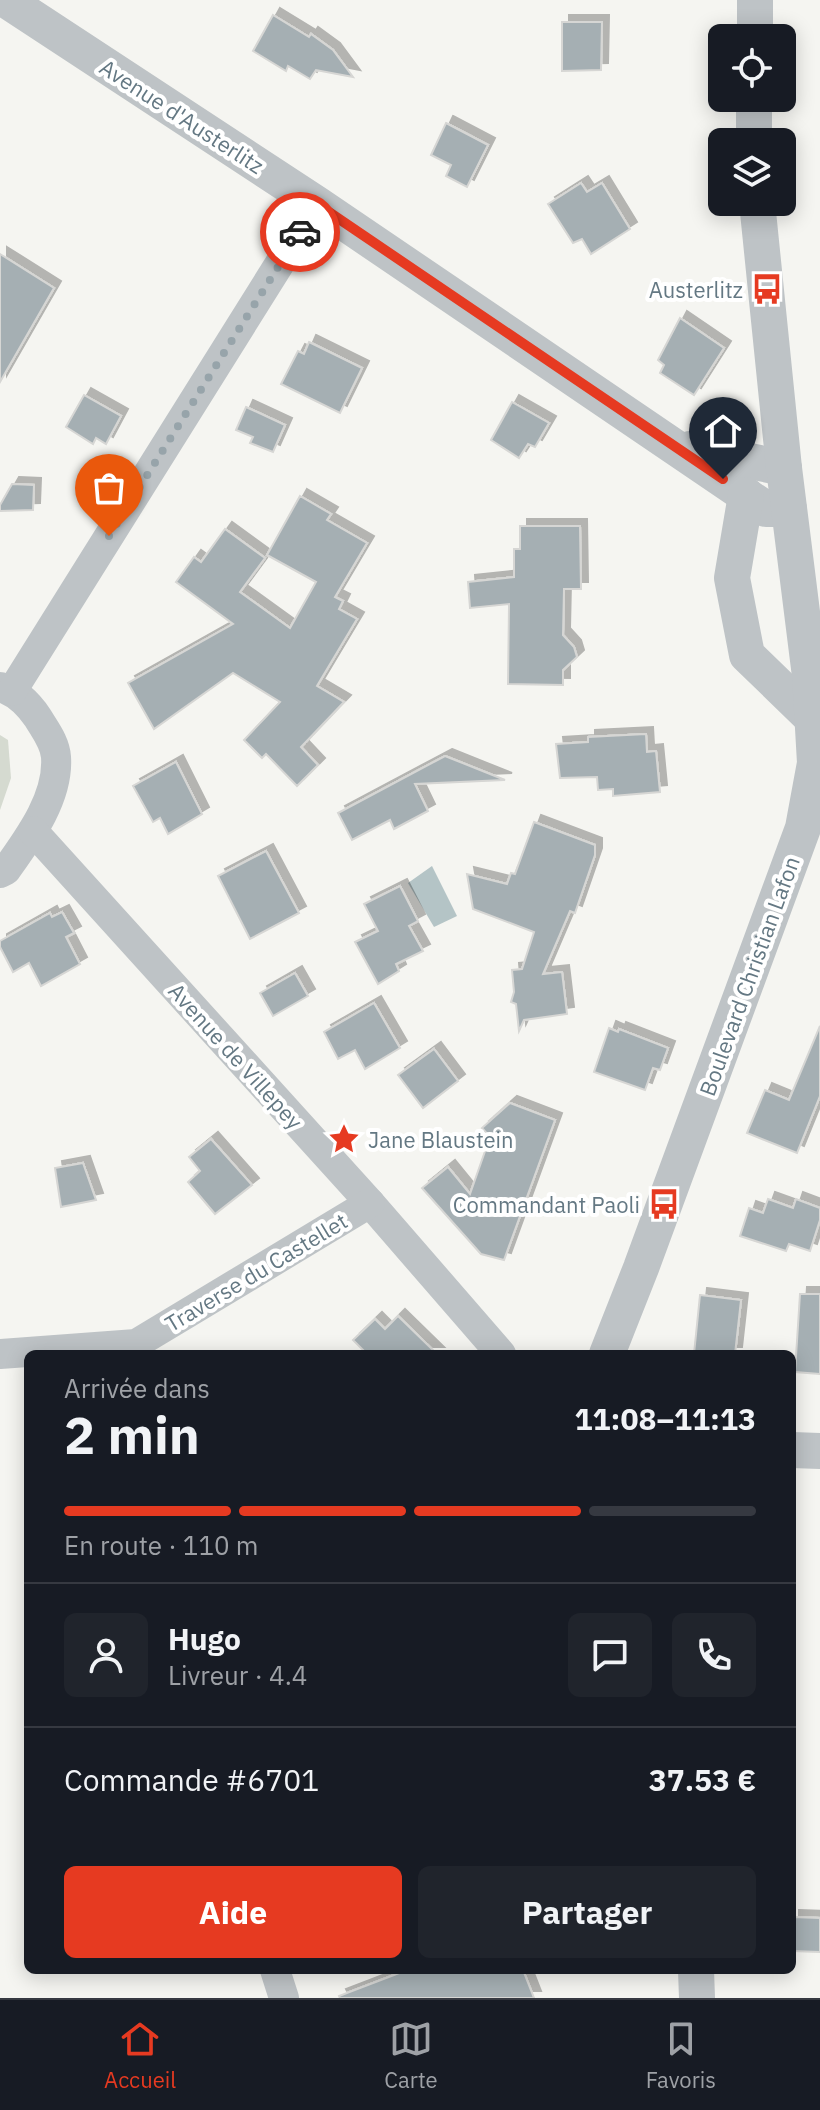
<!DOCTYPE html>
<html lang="fr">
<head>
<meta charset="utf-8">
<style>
  body { margin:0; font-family:"IBM Plex Sans",sans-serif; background:#20242c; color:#f1f3f6; height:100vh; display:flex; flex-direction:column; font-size:30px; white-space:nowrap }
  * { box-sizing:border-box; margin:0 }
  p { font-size:26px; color:#9ea1a6 }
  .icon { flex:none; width:44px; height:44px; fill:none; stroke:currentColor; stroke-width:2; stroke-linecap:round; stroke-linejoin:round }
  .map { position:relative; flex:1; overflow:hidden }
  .sheet { position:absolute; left:24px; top:1350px; width:772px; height:624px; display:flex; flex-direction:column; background:#171b24; border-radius:12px; box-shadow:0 4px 20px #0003 }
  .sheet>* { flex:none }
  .tools { position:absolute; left:708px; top:24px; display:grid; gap:16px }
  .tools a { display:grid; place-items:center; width:88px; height:88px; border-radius:12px; background:#171b24; box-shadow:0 4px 20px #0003; font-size:40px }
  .pin { position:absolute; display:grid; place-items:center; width:68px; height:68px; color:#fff; margin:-82px -34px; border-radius:50% 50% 50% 0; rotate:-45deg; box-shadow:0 0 8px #0007 }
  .pin .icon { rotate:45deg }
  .courier { position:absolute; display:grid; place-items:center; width:80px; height:80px; margin:-40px; border:6px solid #e63a21; border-radius:50%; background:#fff; color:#222; box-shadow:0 2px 10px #0007 }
  .headline em { font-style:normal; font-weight:700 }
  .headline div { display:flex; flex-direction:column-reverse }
  .headline { display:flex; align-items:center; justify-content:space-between; height:136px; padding:0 40px }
  h1 { font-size:52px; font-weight:700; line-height:60px }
  .bar { display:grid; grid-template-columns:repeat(4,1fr); gap:12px 8px; align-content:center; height:96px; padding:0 40px }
  .bar i { height:10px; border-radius:6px; background:#363941 }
  .bar .active { background:#e63a21 }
  .bar p { grid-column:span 4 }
  .line { display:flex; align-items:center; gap:20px; padding:0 40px; border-top:2px solid #363941 }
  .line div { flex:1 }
  .round { display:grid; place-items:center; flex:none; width:84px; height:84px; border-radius:12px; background:#20242c }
  .button { display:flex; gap:16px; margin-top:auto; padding:16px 40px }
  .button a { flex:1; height:92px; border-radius:12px; background:#e63a21; color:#fff; font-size:32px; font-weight:700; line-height:92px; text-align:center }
  .button a+a { background:#20242c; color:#f1f3f6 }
  .menu { display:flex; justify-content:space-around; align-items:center; height:112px; border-top:2px solid #363941; background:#171b24; font-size:22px; color:#9ea1a6 }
  .menu a { display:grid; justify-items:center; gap:4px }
  .menu .active { color:#e63a21 }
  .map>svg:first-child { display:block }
  .green { fill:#d5dad0 }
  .water { fill:#b4c4c6 }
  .building { fill:#a5afb3; stroke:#d6d6d4; stroke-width:2; filter:url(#shadow) }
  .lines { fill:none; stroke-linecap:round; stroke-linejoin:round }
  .minor { stroke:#bec3c6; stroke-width:30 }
  .tertiary { stroke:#bec3c6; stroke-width:36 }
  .done { stroke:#97a4aa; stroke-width:8; stroke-dasharray:0 14.4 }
  .route { stroke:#e63a21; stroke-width:10 }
  .labels { text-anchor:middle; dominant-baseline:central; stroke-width:8; stroke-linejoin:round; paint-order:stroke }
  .street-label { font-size:22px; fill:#647883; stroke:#fff }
  .poi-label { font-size:22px; fill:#647883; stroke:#fff; text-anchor:end }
</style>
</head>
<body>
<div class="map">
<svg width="820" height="1998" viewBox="0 0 820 1998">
  <defs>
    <filter id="shadow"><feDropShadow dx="7" dy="-7" stdDeviation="0" flood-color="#0004"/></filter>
  </defs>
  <rect width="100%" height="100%" fill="#f5f5f1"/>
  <polygon class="green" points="0,735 8,740 11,778 0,810"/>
  <polygon class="water" points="432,866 457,916 434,927 408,883"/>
  <g class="building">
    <polygon points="273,15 309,37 311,34 333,50 353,77 316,70 310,79 288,66 286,71 253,51"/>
    <polygon points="562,22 602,22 601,70 562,71"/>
    <polygon points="446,123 488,145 467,187 446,176 451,165 431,155"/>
    <polygon points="581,183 587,192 602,183 630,229 591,254 582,239 573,243 548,204"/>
    <polygon points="0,254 54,288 0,382"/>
    <polygon points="680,318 724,348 694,395 660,373 664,365 658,360"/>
    <polygon points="309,342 362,368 340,413 281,384 298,351 304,354"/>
    <polygon points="84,395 121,416 106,444 96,438 93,444 66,427"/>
    <polygon points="512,402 549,423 535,447 528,444 519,458 491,440"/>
    <polygon points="246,407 285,425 273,452 250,443 253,437 236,430"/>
    <polygon points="12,484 34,485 33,510 0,511 0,505"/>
    <polygon points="300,496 331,514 327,520 367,543 335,597 343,601 339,609 357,619 317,686 344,702 301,747 318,765 297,786 266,754 262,758 244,740 280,702 233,673 154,729 128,683 233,624 176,582 194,557 201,562 225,529 265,558 240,592 290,628 316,582 267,555"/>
    <polygon points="520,526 580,526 581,589 564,589 563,635 574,647 577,657 563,670 563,685 508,684 509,604 470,608 468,582 514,577 514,549 520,549"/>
    <polygon points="646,734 647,752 656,751 660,792 613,796 613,789 598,790 597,777 560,778 556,744 588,742 588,737"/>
    <polygon points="445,756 505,780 415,784 428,811 394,829 390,820 352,840 338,813"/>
    <polygon points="176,762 202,814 168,834 160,818 153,822 133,786"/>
    <polygon points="534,822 595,845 595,855 575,913 570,911 543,974 562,972 567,1014 524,1020 519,1031 516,1004 511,1002 514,992 512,970 522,969 534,932 473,909 467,874 507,884 511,873 515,874"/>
    <polygon points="266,851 299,913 250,939 218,876"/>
    <polygon points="400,886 418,921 409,926 423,951 396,964 399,971 378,984 355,942 378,931 364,904"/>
    <polygon points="62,912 74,933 66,937 80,964 41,986 29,963 13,972 0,947 0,941 50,913 52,917"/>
    <polygon points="295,973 308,996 273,1016 260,993"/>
    <polygon points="374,1003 400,1048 365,1069 355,1050 338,1059 324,1032"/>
    <polygon points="820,1026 820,1096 797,1153 747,1133 765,1090 789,1100"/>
    <polygon points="609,1028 618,1032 619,1029 668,1048 660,1070 653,1068 645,1090 594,1072"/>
    <polygon points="434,1049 458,1081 423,1108 398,1075"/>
    <polygon points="510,1103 555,1120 504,1260 481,1254 422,1188 448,1167 470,1194 490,1137 482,1128"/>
    <polygon points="211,1139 252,1185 215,1214 188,1182 200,1171 189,1157"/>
    <polygon points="83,1163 96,1200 61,1207 55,1168"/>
    <polygon points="768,1199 793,1208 796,1199 820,1208 820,1220 810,1251 789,1244 786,1251 740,1236 749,1208 763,1213"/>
    <polygon points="800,1294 820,1294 820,1374 795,1372"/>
    <polygon points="700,1295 741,1300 735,1354 694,1354"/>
    <polygon points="398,1316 437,1354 359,1354 363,1350 353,1340 375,1319 385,1329"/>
    <polygon points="792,1917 820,1918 820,1952 792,1951"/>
    <polygon points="407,1970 523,1970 534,1998 340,1998 339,1996"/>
  </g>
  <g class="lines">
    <g class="minor">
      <path d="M0,687C17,692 28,703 38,718C45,730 55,742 56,757C59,798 28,839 6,870L0,873"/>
      <polyline points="12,691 317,204"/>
      <polyline points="33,831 370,1203 501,1354"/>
      <polyline points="0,1354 136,1344 370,1203"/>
      <polyline points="275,1970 284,1998"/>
    </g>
    <g class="tertiary">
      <polyline points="6,0 317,204 766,509 789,509"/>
      <polyline points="755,38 755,0"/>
      <polyline points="754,142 754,98"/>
      <polyline points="690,449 784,468"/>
      <polyline points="746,495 732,578 747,655 814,720"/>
      <polyline points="607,1354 641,1268 803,828 815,763 810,676 784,468 757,202"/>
      <polyline points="792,1450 820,1451"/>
      <polyline points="696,1970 697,1998"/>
    </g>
  </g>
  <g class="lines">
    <polyline class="done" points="109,536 300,232"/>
    <polyline class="route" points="300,232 317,204 723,479"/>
  </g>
  <defs>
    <symbol id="bus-bare" viewBox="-9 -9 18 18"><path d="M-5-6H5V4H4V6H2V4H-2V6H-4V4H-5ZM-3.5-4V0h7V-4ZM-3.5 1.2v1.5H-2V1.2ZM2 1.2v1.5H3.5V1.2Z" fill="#e63a21" stroke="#fff" stroke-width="2.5" paint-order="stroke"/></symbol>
    <symbol id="sight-bare" viewBox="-9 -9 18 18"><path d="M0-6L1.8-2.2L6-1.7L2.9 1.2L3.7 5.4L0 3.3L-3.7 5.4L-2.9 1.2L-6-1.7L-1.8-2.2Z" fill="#e63a21" stroke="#fff" stroke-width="2.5" paint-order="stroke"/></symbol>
  </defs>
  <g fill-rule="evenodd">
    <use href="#bus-bare" x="745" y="267" width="44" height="44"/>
    <use href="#sight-bare" x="322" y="1117" width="44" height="44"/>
    <use href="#bus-bare" x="642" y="1182" width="44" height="44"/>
  </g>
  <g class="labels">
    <g class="street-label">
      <text transform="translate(182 116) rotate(33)">Avenue d'Austerlitz</text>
      <text transform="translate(749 976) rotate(-70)">Boulevard Christian Lafon</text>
      <text transform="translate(236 1056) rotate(48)">Avenue de Villepey</text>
      <text transform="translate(256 1272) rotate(-31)">Traverse du Castellet</text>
    </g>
    <g class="poi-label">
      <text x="743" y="289">Austerlitz</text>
      <text x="368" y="1139" text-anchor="start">Jane Blaustein</text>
      <text x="640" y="1204">Commandant Paoli</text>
    </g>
  </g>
</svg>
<div class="tools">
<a><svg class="icon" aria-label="locate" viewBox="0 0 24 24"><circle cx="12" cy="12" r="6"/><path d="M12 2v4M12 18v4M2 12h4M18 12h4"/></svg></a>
<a><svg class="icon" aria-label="layers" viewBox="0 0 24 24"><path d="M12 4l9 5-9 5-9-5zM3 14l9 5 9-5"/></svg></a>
</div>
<div class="pin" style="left:109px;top:536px;background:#ea580c"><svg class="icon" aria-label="bag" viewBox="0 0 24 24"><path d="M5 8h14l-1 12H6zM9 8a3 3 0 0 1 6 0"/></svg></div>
<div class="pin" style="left:723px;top:479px;background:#1f2937"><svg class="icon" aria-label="home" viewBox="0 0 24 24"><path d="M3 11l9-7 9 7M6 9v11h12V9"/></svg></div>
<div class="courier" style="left:300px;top:232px"><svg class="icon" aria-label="car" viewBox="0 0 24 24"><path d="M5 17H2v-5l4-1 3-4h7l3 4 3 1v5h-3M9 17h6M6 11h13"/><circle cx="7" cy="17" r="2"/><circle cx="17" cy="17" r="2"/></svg></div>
<section class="sheet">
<div class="headline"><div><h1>2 min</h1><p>Arrivée dans</p></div><em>11:08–11:13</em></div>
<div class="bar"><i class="active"></i><i class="active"></i><i class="active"></i><i></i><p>En route · 110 m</p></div>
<div class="line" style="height:144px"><a class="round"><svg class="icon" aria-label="person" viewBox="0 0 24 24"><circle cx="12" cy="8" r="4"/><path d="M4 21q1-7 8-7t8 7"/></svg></a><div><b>Hugo</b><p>Livreur · 4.4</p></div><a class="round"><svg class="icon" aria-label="chat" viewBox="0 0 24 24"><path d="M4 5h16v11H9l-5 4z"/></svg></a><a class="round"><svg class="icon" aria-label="phone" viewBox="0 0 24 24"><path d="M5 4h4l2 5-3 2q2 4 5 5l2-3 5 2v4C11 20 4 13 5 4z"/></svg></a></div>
<div class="line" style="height:104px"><div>Commande #6701</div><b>37.53 €</b></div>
<div class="button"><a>Aide</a><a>Partager</a></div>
</section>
</div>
<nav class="menu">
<a class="active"><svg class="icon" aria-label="home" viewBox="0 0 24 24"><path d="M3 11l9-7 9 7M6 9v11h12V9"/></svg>Accueil</a>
<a><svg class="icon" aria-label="map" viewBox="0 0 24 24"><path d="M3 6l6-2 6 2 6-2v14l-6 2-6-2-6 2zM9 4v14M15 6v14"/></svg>Carte</a>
<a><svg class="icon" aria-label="saved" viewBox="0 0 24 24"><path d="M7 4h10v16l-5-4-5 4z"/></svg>Favoris</a>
</nav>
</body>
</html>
